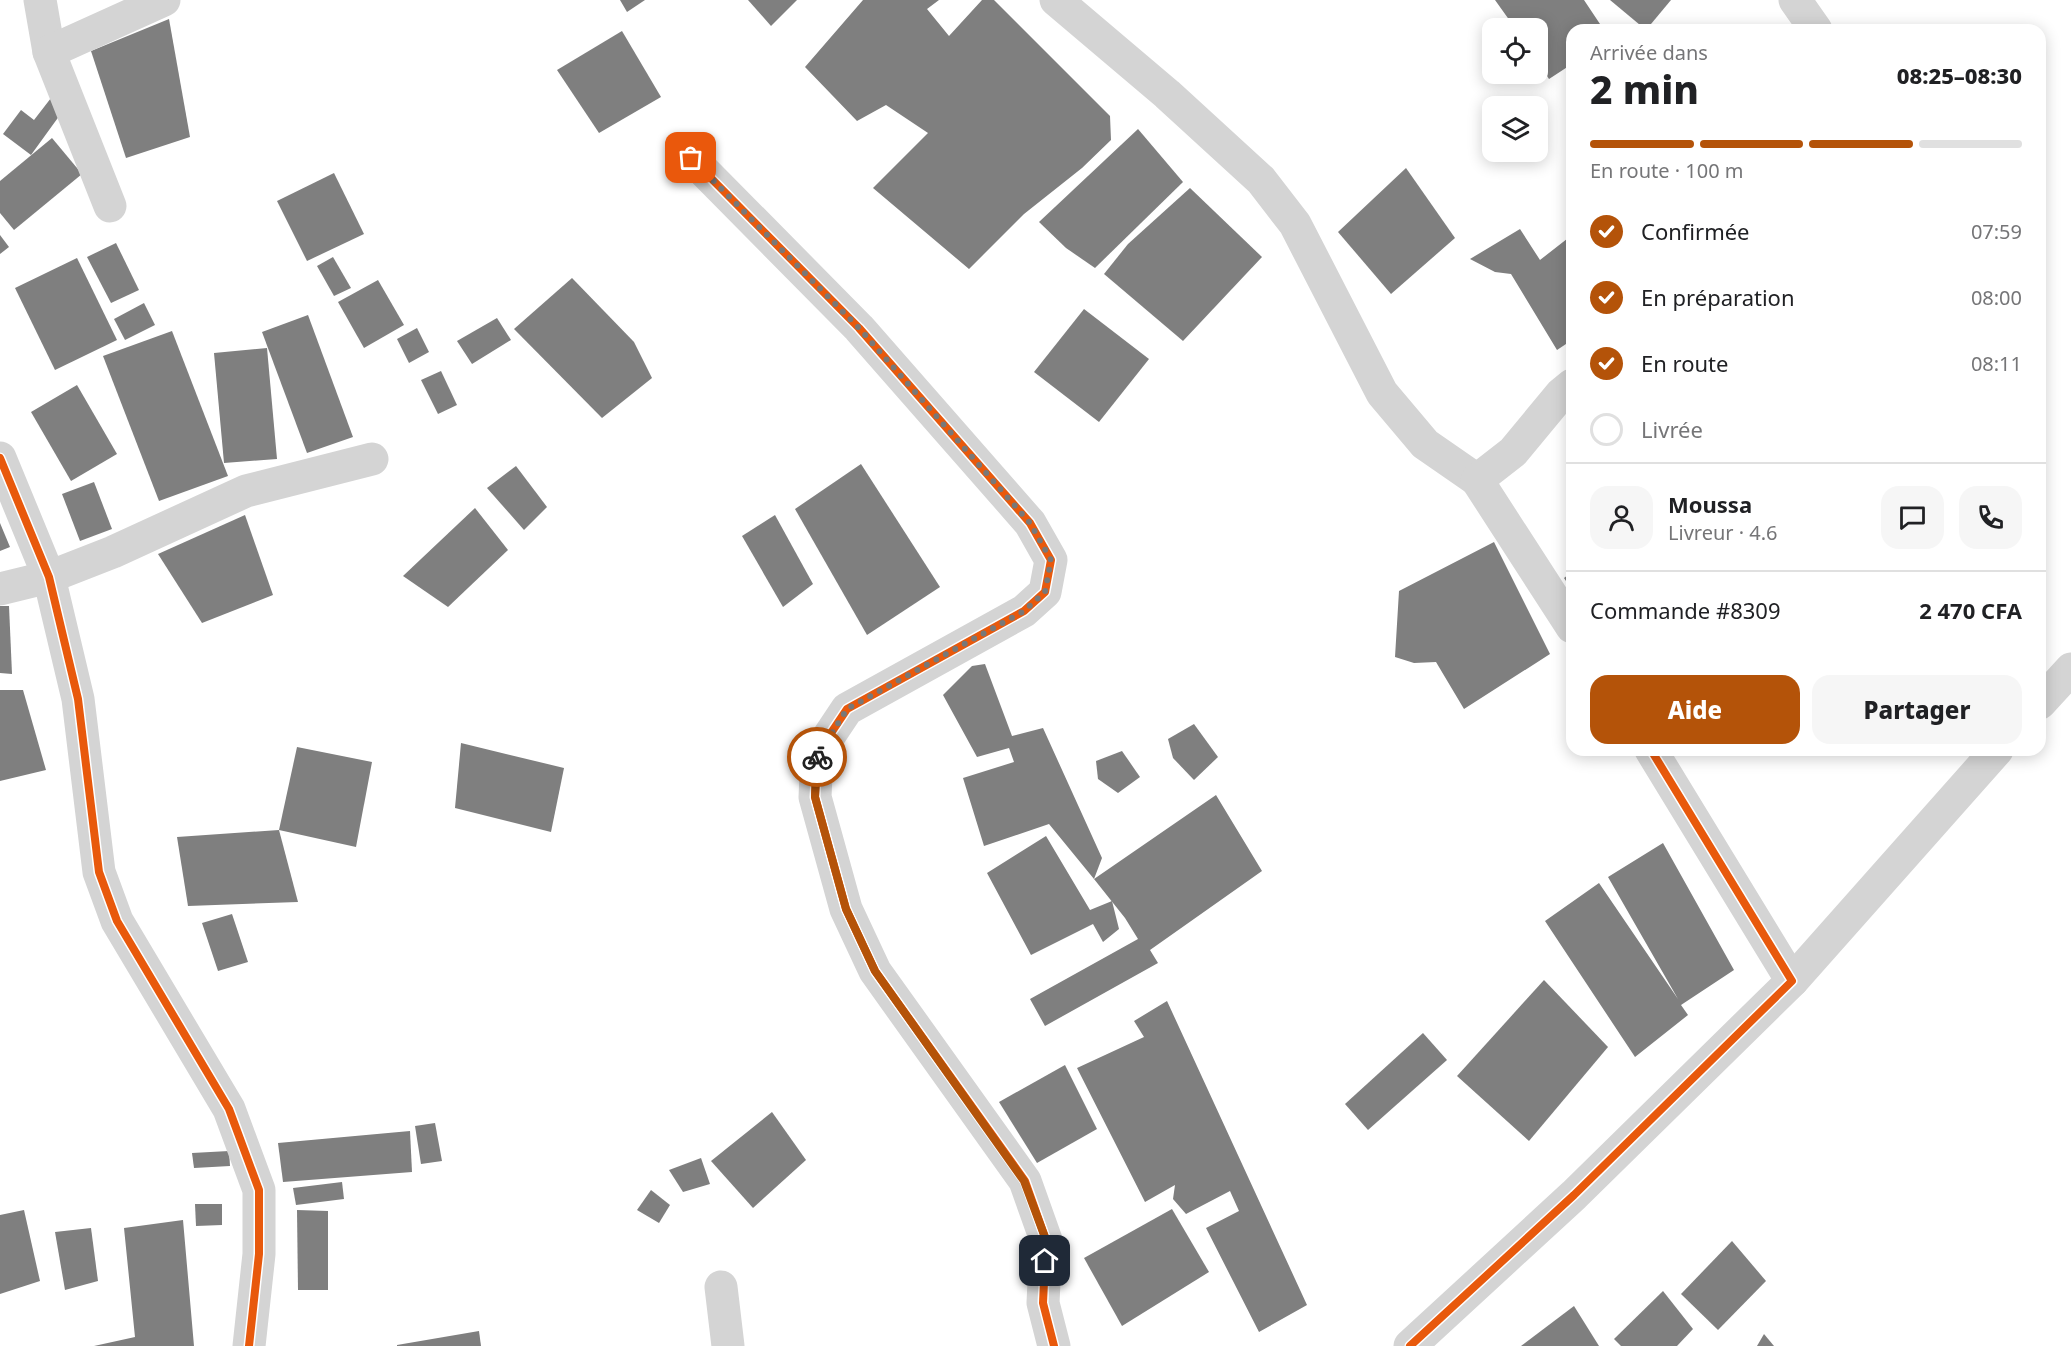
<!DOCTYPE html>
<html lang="fr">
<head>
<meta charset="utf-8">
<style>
  body { margin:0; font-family:"Noto Sans",sans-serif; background:#f6f6f6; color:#202124; height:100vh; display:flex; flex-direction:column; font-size:22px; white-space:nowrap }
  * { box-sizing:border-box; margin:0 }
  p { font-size:20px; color:#757577 }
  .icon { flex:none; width:33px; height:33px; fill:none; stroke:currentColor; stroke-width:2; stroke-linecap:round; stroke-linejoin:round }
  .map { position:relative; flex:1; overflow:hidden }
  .sheet { position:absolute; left:1566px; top:24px; width:480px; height:732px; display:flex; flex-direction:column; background:#fff; border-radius:18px; box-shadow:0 3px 15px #0003 }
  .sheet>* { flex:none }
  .tools { position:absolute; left:1482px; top:18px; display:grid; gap:12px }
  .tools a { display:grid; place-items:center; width:66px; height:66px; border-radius:12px; background:#fff; box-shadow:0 3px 15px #0003; font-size:30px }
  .pin { position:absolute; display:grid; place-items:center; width:51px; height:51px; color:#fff; margin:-26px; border-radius:12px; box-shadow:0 3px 9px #0006 }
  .courier { position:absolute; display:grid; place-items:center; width:60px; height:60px; margin:-30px; border:4px solid #b45309; border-radius:50%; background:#fff; color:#222; box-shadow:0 2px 8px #0007 }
  .overview em { font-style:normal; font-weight:800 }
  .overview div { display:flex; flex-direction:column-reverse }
  .overview { display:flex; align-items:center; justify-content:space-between; height:102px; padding:0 24px }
  h1 { font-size:39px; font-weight:800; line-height:45px }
  .bar { display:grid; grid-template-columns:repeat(4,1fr); gap:9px 6px; align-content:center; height:72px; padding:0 24px }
  .bar i { height:8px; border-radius:4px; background:#e0e0e0 }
  .bar .active { background:#b45309 }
  .bar p { grid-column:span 4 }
  .line { display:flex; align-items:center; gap:15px; padding:0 24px; border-top:2px solid #e0e0e0 }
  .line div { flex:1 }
  .round { display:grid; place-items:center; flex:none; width:63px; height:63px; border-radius:18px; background:#f6f6f6 }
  ol { padding:0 24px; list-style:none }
  li { display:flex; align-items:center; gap:18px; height:66px }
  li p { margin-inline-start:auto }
  li .icon { padding:6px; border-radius:50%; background:#b45309; color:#fff; stroke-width:4 }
  li:last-child { color:#757577 }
  li i { width:33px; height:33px; border:3px solid #e0e0e0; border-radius:50% }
  .primary-button { display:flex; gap:12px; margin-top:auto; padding:12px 24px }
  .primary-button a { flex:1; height:69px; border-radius:18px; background:#b45309; color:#fff; font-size:24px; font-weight:800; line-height:69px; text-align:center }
  .primary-button a+a { background:#f6f6f6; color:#202124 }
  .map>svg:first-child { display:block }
  .building { fill:#7f7f7f }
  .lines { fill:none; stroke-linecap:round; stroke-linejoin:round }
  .minor { stroke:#d4d4d4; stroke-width:33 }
  .cycleway-casing { stroke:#fff; stroke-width:11 }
  .cycleway { stroke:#e8590c; stroke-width:8 }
  .done { stroke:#787878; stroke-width:6; stroke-dasharray:0 10.8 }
  .route { stroke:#b45309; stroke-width:8 }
</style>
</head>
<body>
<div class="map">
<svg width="2071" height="1346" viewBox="0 0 2071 1346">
  <rect width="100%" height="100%" fill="#fff"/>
  <g class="building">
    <polygon points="620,0 645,0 627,12"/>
    <polygon points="748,0 797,0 771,26"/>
    <polygon points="863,0 939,0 927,9 949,36 982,0 994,0 1110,116 1111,140 1082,168 1024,214 969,269 873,188 928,133 886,105 857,121 805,67"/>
    <polygon points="1495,0 1584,0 1604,30 1572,30 1572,64 1549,79 1538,62 1538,28 1515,28"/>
    <polygon points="1610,0 1671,0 1646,30"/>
    <polygon points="169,19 190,137 126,158 91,51"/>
    <polygon points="622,31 661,97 599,133 557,70"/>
    <polygon points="51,98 65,108 31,155 3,134 21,110 34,120"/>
    <polygon points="1138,129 1183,182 1095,268 1066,248 1039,222"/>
    <polygon points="52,138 82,174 14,230 0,213 0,181"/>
    <polygon points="1406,168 1455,238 1391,294 1338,232"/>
    <polygon points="334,173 364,234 307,261 277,201"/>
    <polygon points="1190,188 1262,257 1183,341 1104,274 1128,244"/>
    <polygon points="1520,229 1540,260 1572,235 1572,340 1557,350 1511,274 1495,272 1470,259"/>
    <polygon points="0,235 9,247 0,254"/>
    <polygon points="116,243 139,290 111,303 87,257"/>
    <polygon points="333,257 351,288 334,296 317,266"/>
    <polygon points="77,258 117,340 55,370 15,288"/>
    <polygon points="572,278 634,342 652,378 602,418 514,329"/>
    <polygon points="378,280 404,325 364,348 338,302"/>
    <polygon points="144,303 155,325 125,340 114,319"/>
    <polygon points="1084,309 1149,359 1099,422 1034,372"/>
    <polygon points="308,315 353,437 307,453 262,332"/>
    <polygon points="497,318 511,340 472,364 457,341"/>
    <polygon points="417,328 429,352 409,363 397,339"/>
    <polygon points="172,331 228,476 159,501 103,356"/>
    <polygon points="267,348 277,459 224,463 214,353"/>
    <polygon points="441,371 457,405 438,414 421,380"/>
    <polygon points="77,385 117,454 71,481 31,412"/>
    <polygon points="861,464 940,587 867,635 795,509"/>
    <polygon points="516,466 547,507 524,530 487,488"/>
    <polygon points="94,482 112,529 80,541 62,494"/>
    <polygon points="475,508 508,550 448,607 403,576"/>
    <polygon points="245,515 273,595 202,623 158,554"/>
    <polygon points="775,515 813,584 783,607 742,536"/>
    <polygon points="0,523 10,547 0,551"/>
    <polygon points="1494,542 1550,654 1464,709 1436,662 1414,663 1395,657 1399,591"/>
    <polygon points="1572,572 1572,590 1564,578"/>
    <polygon points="0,606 9,606 12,674 0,673"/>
    <polygon points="985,664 1012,736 1043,728 1102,858 1094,879 1049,824 984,846 963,778 1014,762 1009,748 977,757 943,695 972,666"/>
    <polygon points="0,690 23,690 46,770 0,781"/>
    <polygon points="1194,724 1218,757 1194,780 1173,758 1168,739"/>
    <polygon points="461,743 564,768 551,832 455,808"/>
    <polygon points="297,747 372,762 356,847 279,830"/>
    <polygon points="1122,751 1140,777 1118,793 1098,779 1096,761"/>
    <polygon points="1216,795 1262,871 1150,950 1158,963 1045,1026 1030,999 1138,939 1125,918 1094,879"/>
    <polygon points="279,830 298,902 188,906 177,837"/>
    <polygon points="1046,836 1090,910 1112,901 1119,929 1103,942 1093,924 1031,955 987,873"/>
    <polygon points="1663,843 1734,970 1681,1005 1688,1015 1635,1057 1545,921 1599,883 1678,999 1608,877"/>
    <polygon points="232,914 248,962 218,971 202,923"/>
    <polygon points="1544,980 1608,1047 1529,1141 1457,1076"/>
    <polygon points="1167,1001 1307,1305 1259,1332 1206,1228 1239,1211 1230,1191 1186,1214 1173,1199 1175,1185 1145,1202 1077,1068 1144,1037 1134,1021"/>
    <polygon points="1423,1033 1447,1060 1368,1130 1345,1104"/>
    <polygon points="1065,1065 1097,1129 1037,1163 999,1102"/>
    <polygon points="772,1112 806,1160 753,1208 711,1161"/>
    <polygon points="435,1123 442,1161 421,1164 415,1126"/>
    <polygon points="410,1131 412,1172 283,1182 278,1143"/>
    <polygon points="229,1151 230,1166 194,1168 192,1153"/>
    <polygon points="701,1158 710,1184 683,1192 669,1170"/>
    <polygon points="342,1182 344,1199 296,1205 293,1188"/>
    <polygon points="651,1190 670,1205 659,1223 637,1210"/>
    <polygon points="195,1204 222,1204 222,1225 196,1226"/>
    <polygon points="1172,1209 1209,1272 1122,1326 1084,1258"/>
    <polygon points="24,1210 40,1281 0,1294 0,1215"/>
    <polygon points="297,1210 328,1211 328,1290 298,1290"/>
    <polygon points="183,1220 194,1346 94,1346 135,1337 124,1228"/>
    <polygon points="91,1228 98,1281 65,1290 55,1232"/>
    <polygon points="1732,1241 1766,1281 1718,1330 1681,1294"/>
    <polygon points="1663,1291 1693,1329 1677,1346 1621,1346 1614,1339"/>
    <polygon points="1574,1306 1599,1346 1521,1346"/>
    <polygon points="479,1331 481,1346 397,1346 397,1345"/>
    <polygon points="1764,1334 1774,1346 1757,1346"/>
  </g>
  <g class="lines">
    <g class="minor">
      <polyline points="40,0 49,52"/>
      <polyline points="1056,0 1167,94 1261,180 1295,224 1382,393 1425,444 1477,480"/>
      <polyline points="1795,0 1816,30"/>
      <polyline points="691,158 859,328 1030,523 1051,560 1045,592 1024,611 847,709 817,754 815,797 846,909 875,971 1025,1181 1046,1240 1043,1303 1054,1346"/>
      <polyline points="110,206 49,52 164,0"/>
      <polyline points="1572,385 1561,394 1513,452 1477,480 1572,627"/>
      <polyline points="0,458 49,577 78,699 99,872 117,921 229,1109 259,1190 259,1254 249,1346"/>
      <polyline points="0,589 49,577 113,552 246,491 372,459"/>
      <polyline points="2040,703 2071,669"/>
      <polyline points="1651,750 1792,981"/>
      <polyline points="721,1287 728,1346"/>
      <polyline points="1410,1346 1574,1195 1792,981 1997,750"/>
    </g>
    <defs>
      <g id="cycleway">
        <polyline points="691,158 859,328 1030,523 1051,560 1045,592 1024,611 847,709 817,754 815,797 846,909 875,971 1025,1181 1046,1240 1043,1303 1054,1346"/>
        <polyline points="0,458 49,577 78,699 99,872 117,921 229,1109 259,1190 259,1254 249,1346"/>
        <polyline points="1410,1346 1574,1195 1792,981 1651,750"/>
      </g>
    </defs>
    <use href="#cycleway" class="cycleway-casing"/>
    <use href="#cycleway" class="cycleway"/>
  </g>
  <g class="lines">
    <polyline class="done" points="691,158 859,328 1030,523 1051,560 1045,592 1024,611 847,709 817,757"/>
    <polyline class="route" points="817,757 815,797 846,909 875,971 1024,1181 1046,1240 1045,1261"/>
  </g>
</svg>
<div class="tools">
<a><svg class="icon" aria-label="locate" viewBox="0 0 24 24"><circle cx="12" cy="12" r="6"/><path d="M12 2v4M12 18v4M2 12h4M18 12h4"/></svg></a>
<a><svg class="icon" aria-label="layers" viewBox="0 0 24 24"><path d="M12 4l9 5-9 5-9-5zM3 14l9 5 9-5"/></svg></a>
</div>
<div class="pin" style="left:691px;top:158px;background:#ea580c"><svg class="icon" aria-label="bag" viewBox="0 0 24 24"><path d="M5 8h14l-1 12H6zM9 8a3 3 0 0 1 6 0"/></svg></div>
<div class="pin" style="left:1045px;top:1261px;background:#1f2937"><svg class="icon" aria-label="home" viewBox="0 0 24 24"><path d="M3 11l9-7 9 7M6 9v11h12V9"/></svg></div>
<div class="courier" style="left:817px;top:757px"><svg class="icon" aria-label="bike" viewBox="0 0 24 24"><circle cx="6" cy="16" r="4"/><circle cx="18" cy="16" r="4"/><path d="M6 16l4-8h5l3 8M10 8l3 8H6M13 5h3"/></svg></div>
<section class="sheet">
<div class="overview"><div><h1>2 min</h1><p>Arrivée dans</p></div><em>08:25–08:30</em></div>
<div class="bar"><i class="active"></i><i class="active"></i><i class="active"></i><i></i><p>En route · 100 m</p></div>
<ol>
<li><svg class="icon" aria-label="check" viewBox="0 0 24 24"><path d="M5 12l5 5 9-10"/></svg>Confirmée<p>07:59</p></li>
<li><svg class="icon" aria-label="check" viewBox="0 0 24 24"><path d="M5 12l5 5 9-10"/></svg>En préparation<p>08:00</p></li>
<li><svg class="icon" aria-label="check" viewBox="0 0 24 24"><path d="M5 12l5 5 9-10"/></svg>En route<p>08:11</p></li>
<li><i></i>Livrée</li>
</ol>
<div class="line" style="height:108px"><a class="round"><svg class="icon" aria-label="person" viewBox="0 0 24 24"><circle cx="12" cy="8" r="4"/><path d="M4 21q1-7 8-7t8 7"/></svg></a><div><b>Moussa</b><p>Livreur · 4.6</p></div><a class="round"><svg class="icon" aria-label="chat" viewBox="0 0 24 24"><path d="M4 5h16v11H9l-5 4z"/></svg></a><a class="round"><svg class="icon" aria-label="phone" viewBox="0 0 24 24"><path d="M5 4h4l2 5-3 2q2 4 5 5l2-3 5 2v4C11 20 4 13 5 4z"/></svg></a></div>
<div class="line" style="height:78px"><div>Commande #8309</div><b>2 470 CFA</b></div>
<div class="primary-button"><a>Aide</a><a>Partager</a></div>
</section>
</div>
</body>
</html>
